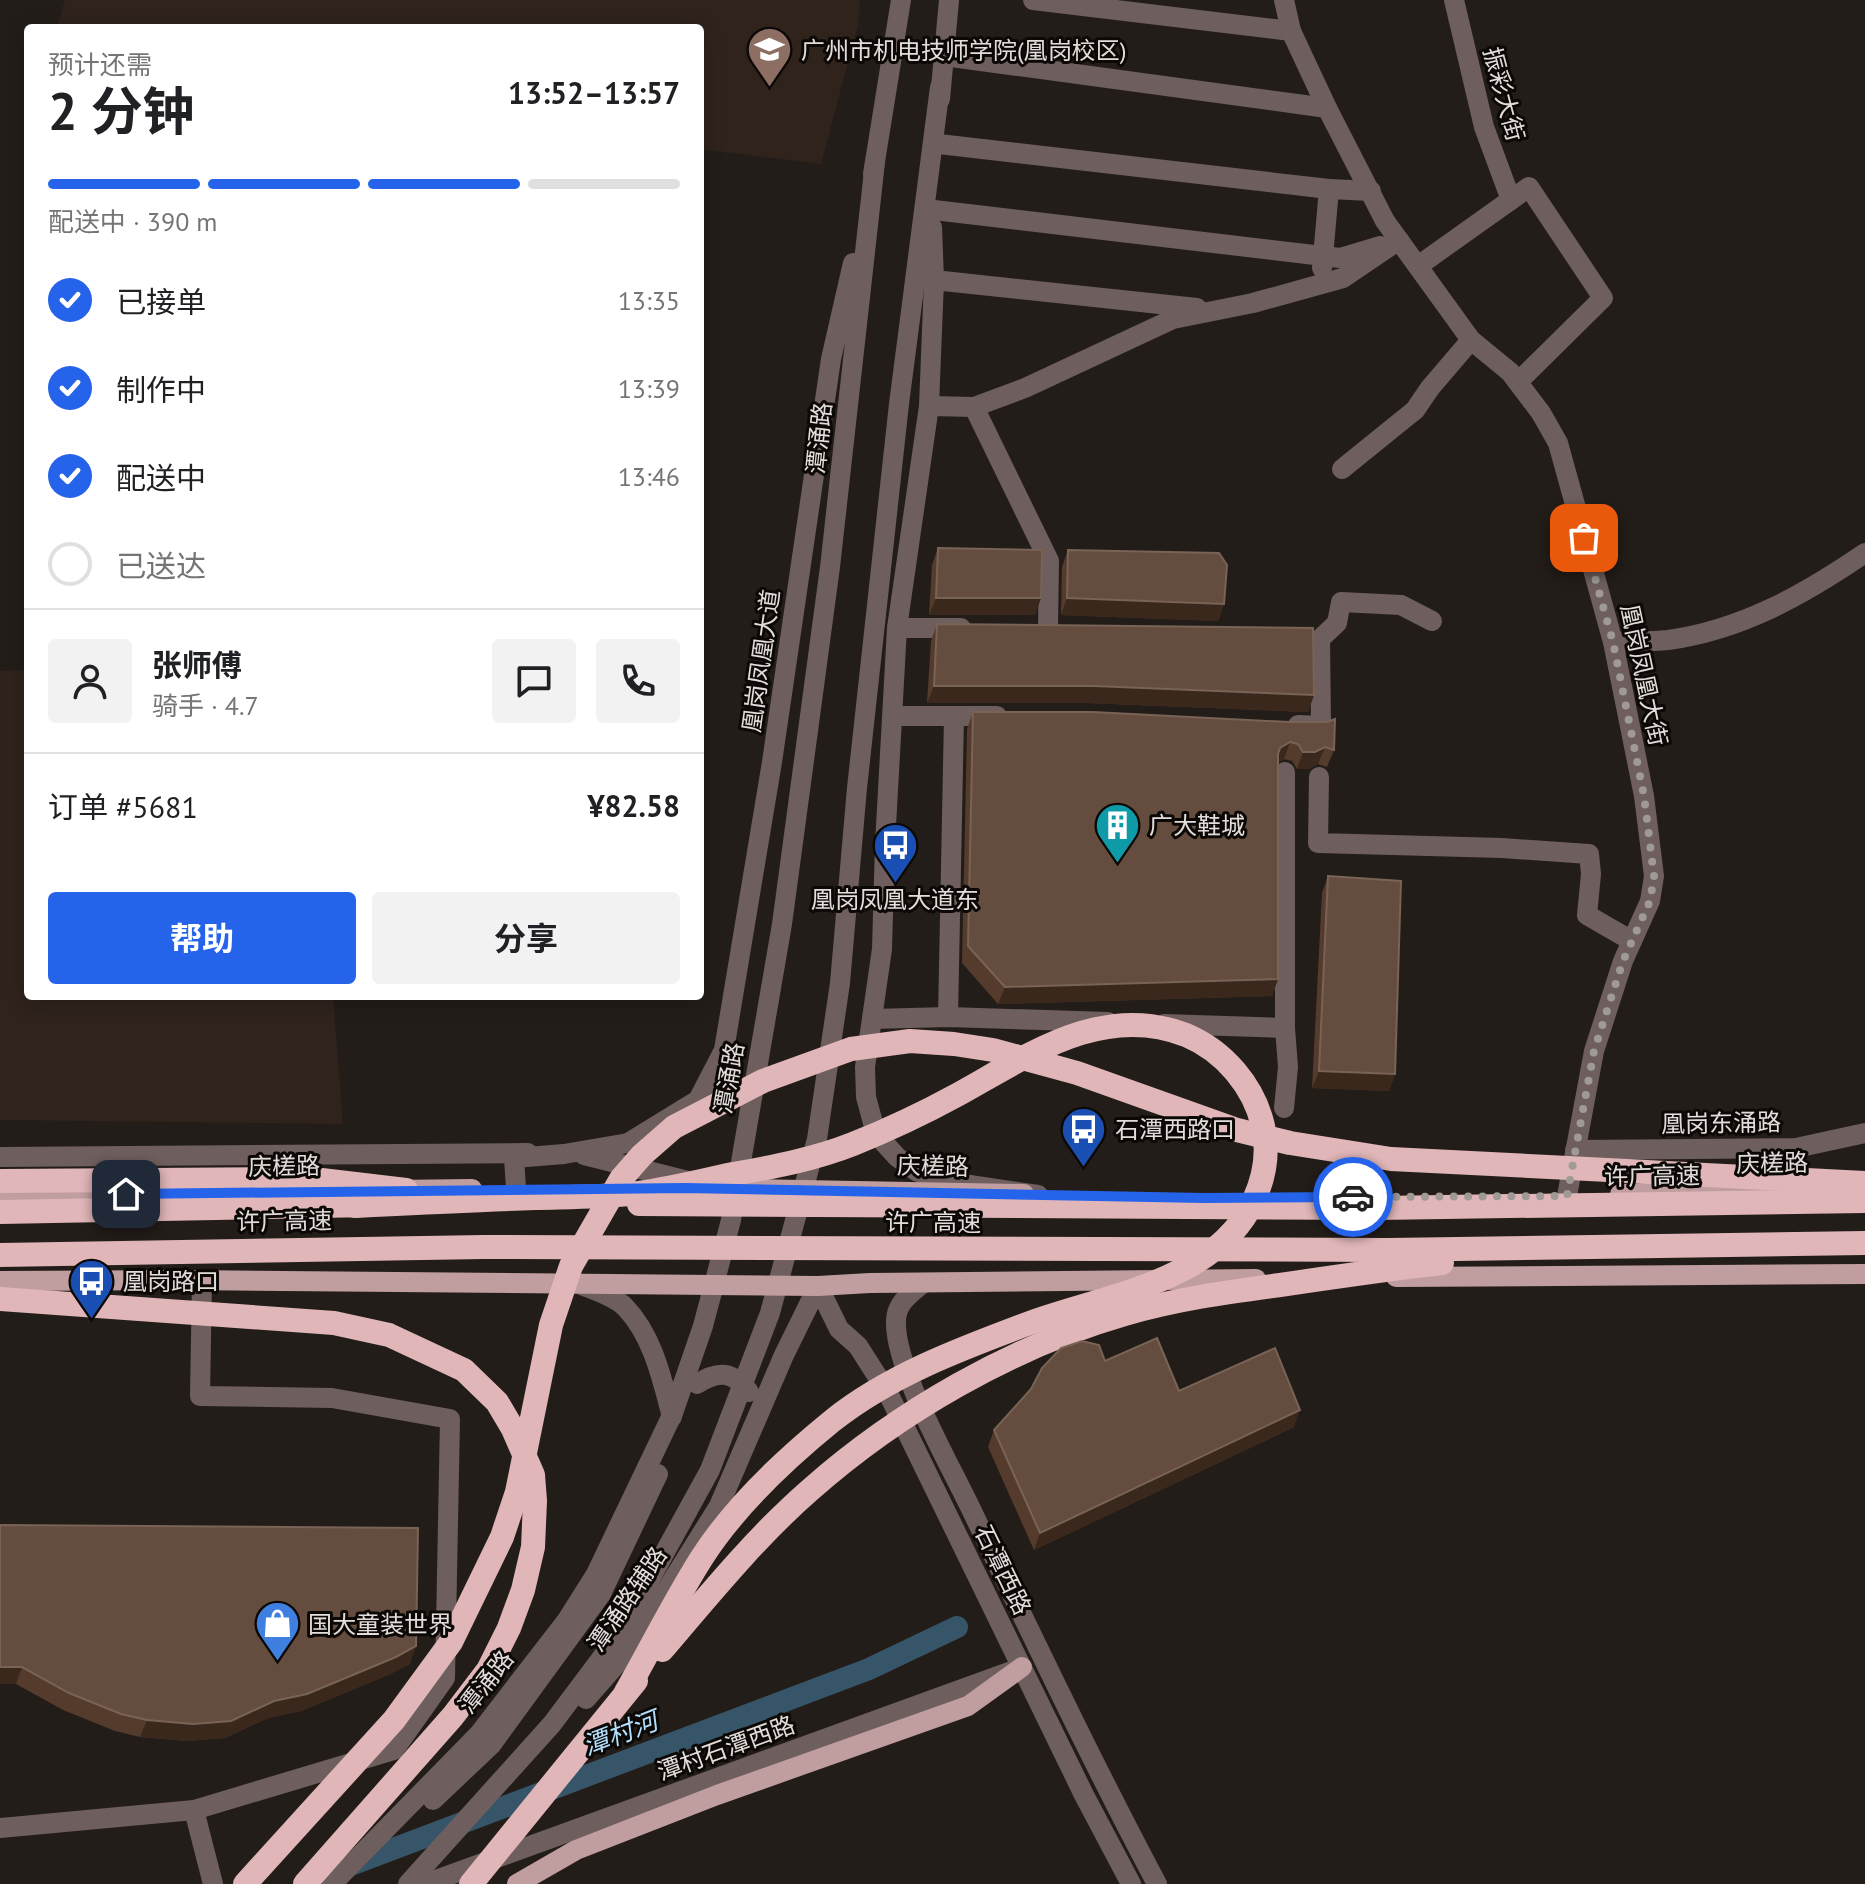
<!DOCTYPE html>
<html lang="zh">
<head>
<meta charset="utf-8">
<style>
  body { margin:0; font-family:"PT Sans","Noto Sans SC",sans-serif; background:#f2f2f2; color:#202124; height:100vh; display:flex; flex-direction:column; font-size:30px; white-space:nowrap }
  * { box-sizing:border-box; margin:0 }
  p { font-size:26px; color:#757577 }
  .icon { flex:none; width:44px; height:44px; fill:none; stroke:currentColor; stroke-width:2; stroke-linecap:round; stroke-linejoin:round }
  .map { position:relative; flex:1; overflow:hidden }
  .details { position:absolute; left:24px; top:24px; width:680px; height:976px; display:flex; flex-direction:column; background:#fff; border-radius:8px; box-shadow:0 4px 20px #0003 }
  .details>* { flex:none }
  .pin { position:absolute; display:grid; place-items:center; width:68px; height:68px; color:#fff; margin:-34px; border-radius:16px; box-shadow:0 4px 12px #0006 }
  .courier { position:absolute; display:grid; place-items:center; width:80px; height:80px; margin:-40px; border:6px solid #2563eb; border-radius:50%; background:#fff; color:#222; box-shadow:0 2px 10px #0007 }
  .head em { font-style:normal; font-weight:700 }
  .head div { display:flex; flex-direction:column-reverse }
  .head { display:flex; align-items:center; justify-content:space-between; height:136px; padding:0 24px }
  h1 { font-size:52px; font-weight:700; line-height:60px }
  .bar { display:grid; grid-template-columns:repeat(4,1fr); gap:12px 8px; align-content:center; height:96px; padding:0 24px }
  .bar i { height:10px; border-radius:6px; background:#e0e0e0 }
  .bar .selected { background:#2563eb }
  .bar p { grid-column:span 4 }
  .line { display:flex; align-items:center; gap:20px; padding:0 24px; border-top:2px solid #e0e0e0 }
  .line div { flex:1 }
  .round { display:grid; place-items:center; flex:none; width:84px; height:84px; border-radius:8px; background:#f2f2f2 }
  ol { padding:0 24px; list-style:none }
  li { display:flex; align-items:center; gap:24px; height:88px }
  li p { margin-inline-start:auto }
  li .icon { padding:8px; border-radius:50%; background:#2563eb; color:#fff; stroke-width:4 }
  li:last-child { color:#757577 }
  li i { width:44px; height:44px; border:4px solid #e0e0e0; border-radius:50% }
  .action { display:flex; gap:16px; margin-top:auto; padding:16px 24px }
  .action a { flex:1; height:92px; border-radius:8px; background:#2563eb; color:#fff; font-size:32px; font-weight:700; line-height:92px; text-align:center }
  .action a+a { background:#f2f2f2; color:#202124 }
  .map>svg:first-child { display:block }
  .built { fill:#2f231c }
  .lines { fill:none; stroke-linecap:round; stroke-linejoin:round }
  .canal { stroke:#375568; stroke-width:22 }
  .minor { stroke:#6e5e5e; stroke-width:20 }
  .major { stroke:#c09d9f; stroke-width:20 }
  .highway { stroke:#e0b6b8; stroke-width:24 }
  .wall { fill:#553b2b }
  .shaded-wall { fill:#3a281c }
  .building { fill:#644d3e; stroke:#786356; stroke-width:2 }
  .done { stroke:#9f9a96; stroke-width:8; stroke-dasharray:0 14.4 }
  .route { stroke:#2563eb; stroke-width:10 }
  .labels { text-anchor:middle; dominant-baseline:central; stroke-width:6; stroke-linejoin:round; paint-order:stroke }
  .poi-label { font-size:24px; fill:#e2ddda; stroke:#0b0806; text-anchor:start }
  .street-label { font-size:24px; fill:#e2ddda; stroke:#0b0806 }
  .water-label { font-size:26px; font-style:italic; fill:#b2dffd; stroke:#0b0806 }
</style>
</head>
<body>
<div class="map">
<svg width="1865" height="1884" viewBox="0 0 1865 1884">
  <rect width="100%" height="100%" fill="#231d19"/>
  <g class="built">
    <polygon points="65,0 860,0 858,25 821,164 700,149 700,28 57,28"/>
    <polygon points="28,670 28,996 333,996 343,1124 0,1120 0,671"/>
  </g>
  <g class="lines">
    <polyline class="canal" points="348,1866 869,1669 957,1627"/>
    <g class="minor">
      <polyline points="1033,0 1291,31"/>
      <polyline points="1284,0 1291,31 1327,108 1385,221 1471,340 1510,372 1541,413 1558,443 1613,642 1644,796 1654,876 1650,901 1623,961 1594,1051 1567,1196"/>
      <polyline points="1454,0 1484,127 1511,200"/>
      <polyline points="944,56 1327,108"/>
      <polyline points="940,99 949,0"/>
      <polyline points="939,144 1329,189 1371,191"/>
      <polyline points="873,174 901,0"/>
      <polyline points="934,210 1340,258 1380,246"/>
      <polyline points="932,227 934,280 929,406 897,628 885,844 882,949 865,1067 866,1097 876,1134 897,1157 916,1171 943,1181 1038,1195"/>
      <polyline points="1418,266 1529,187 1603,298 1518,382"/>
      <polyline points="1322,268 1329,189"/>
      <polyline points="934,280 1197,308"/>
      <polyline points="929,406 974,407 1025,388 1173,319 1253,303 1343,278 1399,240"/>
      <polyline points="974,407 1049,561 1048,628"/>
      <polyline points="1342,469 1415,410 1430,388 1471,340"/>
      <polyline points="897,628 961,628"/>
      <path d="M1613,642C1631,641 1650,642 1668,640C1742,630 1805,594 1865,553"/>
      <polyline points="893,716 997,716"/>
      <polyline points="1298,725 1321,726 1320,639 1337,623 1341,602 1401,605 1432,621"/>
      <polyline points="1319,777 1318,843 1502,848 1589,854 1591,874 1587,915 1632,941"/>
      <polyline points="948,1017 954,717"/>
      <polyline points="872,1019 948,1017 1108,1022"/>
      <polyline points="1164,1024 1285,1028"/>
      <polyline points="1284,1108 1288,1067 1285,1028 1285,772"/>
      <polyline points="1575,1150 1796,1148 1865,1133"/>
      <polyline points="584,1155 692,1182"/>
      <polyline points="0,1157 528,1153"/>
      <polyline points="516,1188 514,1158 564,1154 628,1143 698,1100 724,1050 772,762 831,359 853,263"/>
      <path d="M923,1283C910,1294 896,1303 896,1321C894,1367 949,1463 970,1507C1031,1633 1091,1760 1157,1884"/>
      <path d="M579,1284C593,1290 614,1296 625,1307C653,1336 662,1379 672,1417"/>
      <polyline points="818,1286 839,1329 858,1346 888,1393 1084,1795 1131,1884"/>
      <path d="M697,1384C718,1370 733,1371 749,1392"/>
      <polyline points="586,1699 629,1650 719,1506 784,1355 818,1286"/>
      <polyline points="433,1800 491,1745 601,1594 658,1474"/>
      <polyline points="194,1810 213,1884"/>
      <polyline points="0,1828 194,1810 394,1750 445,1678 450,1419 332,1398 200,1396 202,1280"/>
      <polyline points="332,1884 479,1734 567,1620 596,1574 673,1413 703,1326 731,1220 782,924 830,567 875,162"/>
      <polyline points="408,1884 552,1724 621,1632 710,1470 770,1313 817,1139 840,983 857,788 899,404 940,87"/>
      <polyline points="425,1884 1012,1671"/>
    </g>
    <g class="major">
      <polyline points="696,1188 1024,1194"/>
      <polyline points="392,1190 472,1189"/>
      <polyline points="1620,1194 1784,1189"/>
      <polyline points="0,1196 340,1191"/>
      <polyline points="1396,1277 1865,1274"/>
      <polyline points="0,1281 188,1280 818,1286 870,1283 1256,1279"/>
      <polyline points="517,1884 576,1850 717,1795 968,1706 1022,1667"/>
    </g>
    <g class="highway">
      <polyline points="0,1181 313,1179 406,1190"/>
      <polyline points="639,1204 1378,1208 1865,1201"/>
      <path d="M354,1206C415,1203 475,1200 535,1198C567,1197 599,1197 630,1194C665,1190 699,1181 733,1174C774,1167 815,1159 853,1144C888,1130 924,1113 957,1095C1028,1056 1102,1002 1186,1035C1224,1051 1254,1086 1263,1126C1269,1152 1265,1176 1254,1200C1215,1283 1105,1295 1027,1324C960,1349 888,1376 832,1421C784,1460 734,1507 701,1559C674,1602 651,1648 626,1692"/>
      <polyline points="0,1212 371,1205"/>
      <polyline points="0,1255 484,1247 1388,1250 1865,1243"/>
      <polyline points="0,1299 334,1323 389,1335 464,1370 497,1402 513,1429 533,1475 535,1501 533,1547 523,1590 509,1628 488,1670 453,1716 305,1884"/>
      <path d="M662,1650C709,1595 756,1537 810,1490C898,1412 1013,1346 1125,1314C1176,1299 1228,1292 1280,1285C1334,1277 1388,1269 1442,1263"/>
      <polyline points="245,1884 394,1720 451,1642 502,1537 517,1492 551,1325 571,1266 621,1179 642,1155 674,1127 763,1081 851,1049 910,1041 954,1044 993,1050 1077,1073 1237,1130 1290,1143 1391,1159 1865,1183"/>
      <polyline points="471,1884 636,1681"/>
    </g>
  </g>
  <g class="wall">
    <polygon points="938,548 1041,598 1035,615 929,615 932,565"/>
    <polygon points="1068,550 1224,604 1218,621 1061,615 1062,567"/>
    <polygon points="937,624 1314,695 1308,712 1087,703 927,703 931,641"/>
    <polygon points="973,712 1289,722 1334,750 1327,767 1318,764 1309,769 1297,769 1292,761 1284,759 1278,763 1278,979 1272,996 998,1004 962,963 967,729"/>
    <polygon points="1328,876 1395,1074 1389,1091 1312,1088 1322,893"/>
    <polygon points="1105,1361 1179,1391 1294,1427 1034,1550 988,1447 994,1430"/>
    <polygon points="0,1525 410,1664 390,1674 301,1711 268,1718 225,1738 187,1741 140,1737 115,1731 63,1710 16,1684 0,1684"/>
  </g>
  <g class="shaded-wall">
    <polygon points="936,598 1041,598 1035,615 929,615"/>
    <polygon points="1067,598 1224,604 1218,621 1061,615"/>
    <polygon points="934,686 1094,686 1314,695 1308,712 1087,703 927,703"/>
    <polygon points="1290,742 1284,759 1274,765 1280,748"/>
    <polygon points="1325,747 1318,764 1309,769 1297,769 1303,752"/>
    <polygon points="1278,979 1272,996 998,1004 1005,987"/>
    <polygon points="1319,1071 1395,1074 1389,1091 1312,1088"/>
    <polygon points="1300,1410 1294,1427 1034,1550 1040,1533"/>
    <polygon points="416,1646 410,1664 390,1674 301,1711 268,1718 225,1738 187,1741 140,1737 147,1720 274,1701"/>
    <polygon points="0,1667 22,1667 16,1684 0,1684"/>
  </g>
  <g class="building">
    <polygon points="938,548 1042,550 1041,598 936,598"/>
    <polygon points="1068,550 1219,553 1227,565 1224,604 1067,598"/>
    <polygon points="937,624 1313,628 1314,695 1094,686 934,686"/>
    <polygon points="973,712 1093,712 1289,722 1327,722 1335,719 1334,750 1325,747 1315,752 1303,752 1298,744 1290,742 1280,748 1278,754 1278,979 1005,987 968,946"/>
    <polygon points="1328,876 1401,881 1395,1074 1319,1071"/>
    <polygon points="1157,1338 1179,1391 1275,1348 1300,1410 1040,1533 994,1430 1031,1389 1042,1368 1061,1348 1082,1341 1099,1345 1105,1361"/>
    <polygon points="0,1525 418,1528 416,1646 396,1657 307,1694 274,1701 231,1721 193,1724 147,1720 121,1714 69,1693 22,1667 0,1667"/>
  </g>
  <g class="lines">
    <polyline class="done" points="1353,1197 1567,1196 1594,1051 1623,961 1650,901 1654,876 1644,796 1613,642 1584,538"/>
    <polyline class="route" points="126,1194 685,1188 1204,1198 1353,1197"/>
  </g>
  <defs>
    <symbol id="university-pin" viewBox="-11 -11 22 30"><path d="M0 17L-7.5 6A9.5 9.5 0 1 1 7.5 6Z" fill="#8d6e63" stroke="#0b0806"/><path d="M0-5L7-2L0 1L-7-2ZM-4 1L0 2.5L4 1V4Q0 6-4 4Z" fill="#fff"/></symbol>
    <symbol id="building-pin" viewBox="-11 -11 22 30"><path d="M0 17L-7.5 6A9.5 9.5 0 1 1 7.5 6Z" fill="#0f9aa8" stroke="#0b0806"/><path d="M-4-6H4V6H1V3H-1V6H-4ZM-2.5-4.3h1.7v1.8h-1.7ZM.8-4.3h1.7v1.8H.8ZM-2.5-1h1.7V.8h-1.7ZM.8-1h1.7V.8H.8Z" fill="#fff"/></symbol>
    <symbol id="bus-pin" viewBox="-11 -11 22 30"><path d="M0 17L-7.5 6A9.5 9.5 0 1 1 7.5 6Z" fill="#1a4fb4" stroke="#0b0806"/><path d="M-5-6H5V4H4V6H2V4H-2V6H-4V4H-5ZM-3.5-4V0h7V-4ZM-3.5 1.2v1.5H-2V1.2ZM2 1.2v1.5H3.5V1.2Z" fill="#fff"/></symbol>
    <symbol id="shop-pin" viewBox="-11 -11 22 30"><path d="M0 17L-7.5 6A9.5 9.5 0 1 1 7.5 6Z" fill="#3f7fe0" stroke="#0b0806"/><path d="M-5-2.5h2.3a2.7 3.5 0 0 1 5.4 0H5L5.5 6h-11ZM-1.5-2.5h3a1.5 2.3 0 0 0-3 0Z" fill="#fff"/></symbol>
  </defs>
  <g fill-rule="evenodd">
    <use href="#university-pin" x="744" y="24" width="51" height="69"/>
    <use href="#building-pin" x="1092" y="800" width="51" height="69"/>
    <use href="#bus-pin" x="870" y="820" width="51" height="69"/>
    <use href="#bus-pin" x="1058" y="1104" width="51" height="69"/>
    <use href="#bus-pin" x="66" y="1256" width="51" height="69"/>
    <use href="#shop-pin" x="252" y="1598" width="51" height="69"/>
  </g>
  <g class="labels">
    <g class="poi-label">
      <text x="801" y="50">广州市机电技师学院(凰岗校区)</text>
      <text x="1149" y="825">广大鞋城</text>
      <text x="895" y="899" text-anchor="middle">凰岗凤凰大道东</text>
      <text x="1115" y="1129">石潭西路口</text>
      <text x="123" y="1281">凰岗路口</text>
      <text x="308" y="1624">国大童装世界</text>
    </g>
    <g class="street-label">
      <text transform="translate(1504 94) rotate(75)">振彩大街</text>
      <text transform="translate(819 438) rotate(-84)">潭涌路</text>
      <text transform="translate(761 661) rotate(-82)">凰岗凤凰大道</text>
      <text transform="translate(1644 675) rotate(78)">凰岗凤凰大街</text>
      <text transform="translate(729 1078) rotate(-80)">潭涌路</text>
      <text transform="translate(1721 1123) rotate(-1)">凰岗东涌路</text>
      <text transform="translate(1772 1163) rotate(-1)">庆槎路</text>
      <text transform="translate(284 1166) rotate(-1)">庆槎路</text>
      <text transform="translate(933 1166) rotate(1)">庆槎路</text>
      <text transform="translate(1652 1176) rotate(-1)">许广高速</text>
      <text transform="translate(284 1221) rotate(-1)">许广高速</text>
      <text x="933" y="1222">许广高速</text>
      <text transform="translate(1003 1570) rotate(64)">石潭西路</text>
      <text transform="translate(627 1599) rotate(-56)">潭涌路辅路</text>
      <text transform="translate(486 1682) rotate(-52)">潭涌路</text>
      <text transform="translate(726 1748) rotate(-20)">潭村石潭西路</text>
    </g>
    <g class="water-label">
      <text transform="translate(620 1733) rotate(-21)">潭村河</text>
    </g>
  </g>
</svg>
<div class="pin" style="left:1584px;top:538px;background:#ea580c"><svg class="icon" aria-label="bag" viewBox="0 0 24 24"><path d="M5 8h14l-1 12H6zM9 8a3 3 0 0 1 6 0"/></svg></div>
<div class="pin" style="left:126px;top:1194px;background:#1f2937"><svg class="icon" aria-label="home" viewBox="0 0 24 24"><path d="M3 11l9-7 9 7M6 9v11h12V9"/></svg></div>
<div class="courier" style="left:1353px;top:1197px"><svg class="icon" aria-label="car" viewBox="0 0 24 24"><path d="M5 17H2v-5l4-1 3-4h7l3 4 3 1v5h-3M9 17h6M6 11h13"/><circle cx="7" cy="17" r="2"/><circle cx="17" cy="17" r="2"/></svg></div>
<section class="details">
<div class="head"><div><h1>2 分钟</h1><p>预计还需</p></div><em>13:52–13:57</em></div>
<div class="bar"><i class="selected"></i><i class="selected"></i><i class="selected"></i><i></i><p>配送中 · 390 m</p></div>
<ol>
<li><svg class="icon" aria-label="check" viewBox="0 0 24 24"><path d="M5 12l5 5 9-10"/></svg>已接单<p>13:35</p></li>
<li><svg class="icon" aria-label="check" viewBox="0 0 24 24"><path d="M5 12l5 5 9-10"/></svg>制作中<p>13:39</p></li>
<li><svg class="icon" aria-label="check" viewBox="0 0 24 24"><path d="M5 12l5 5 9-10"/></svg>配送中<p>13:46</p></li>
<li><i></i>已送达</li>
</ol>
<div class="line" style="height:144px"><a class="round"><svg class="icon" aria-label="person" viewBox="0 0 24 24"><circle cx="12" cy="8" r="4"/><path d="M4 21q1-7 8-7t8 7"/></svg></a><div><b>张师傅</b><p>骑手 · 4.7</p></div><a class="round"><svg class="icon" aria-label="chat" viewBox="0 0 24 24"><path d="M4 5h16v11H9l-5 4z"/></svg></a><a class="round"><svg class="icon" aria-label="phone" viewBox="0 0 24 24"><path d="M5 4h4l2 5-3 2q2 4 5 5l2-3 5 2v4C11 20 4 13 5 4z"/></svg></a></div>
<div class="line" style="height:104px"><div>订单 #5681</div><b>¥82.58</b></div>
<div class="action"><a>帮助</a><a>分享</a></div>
</section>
</div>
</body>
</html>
